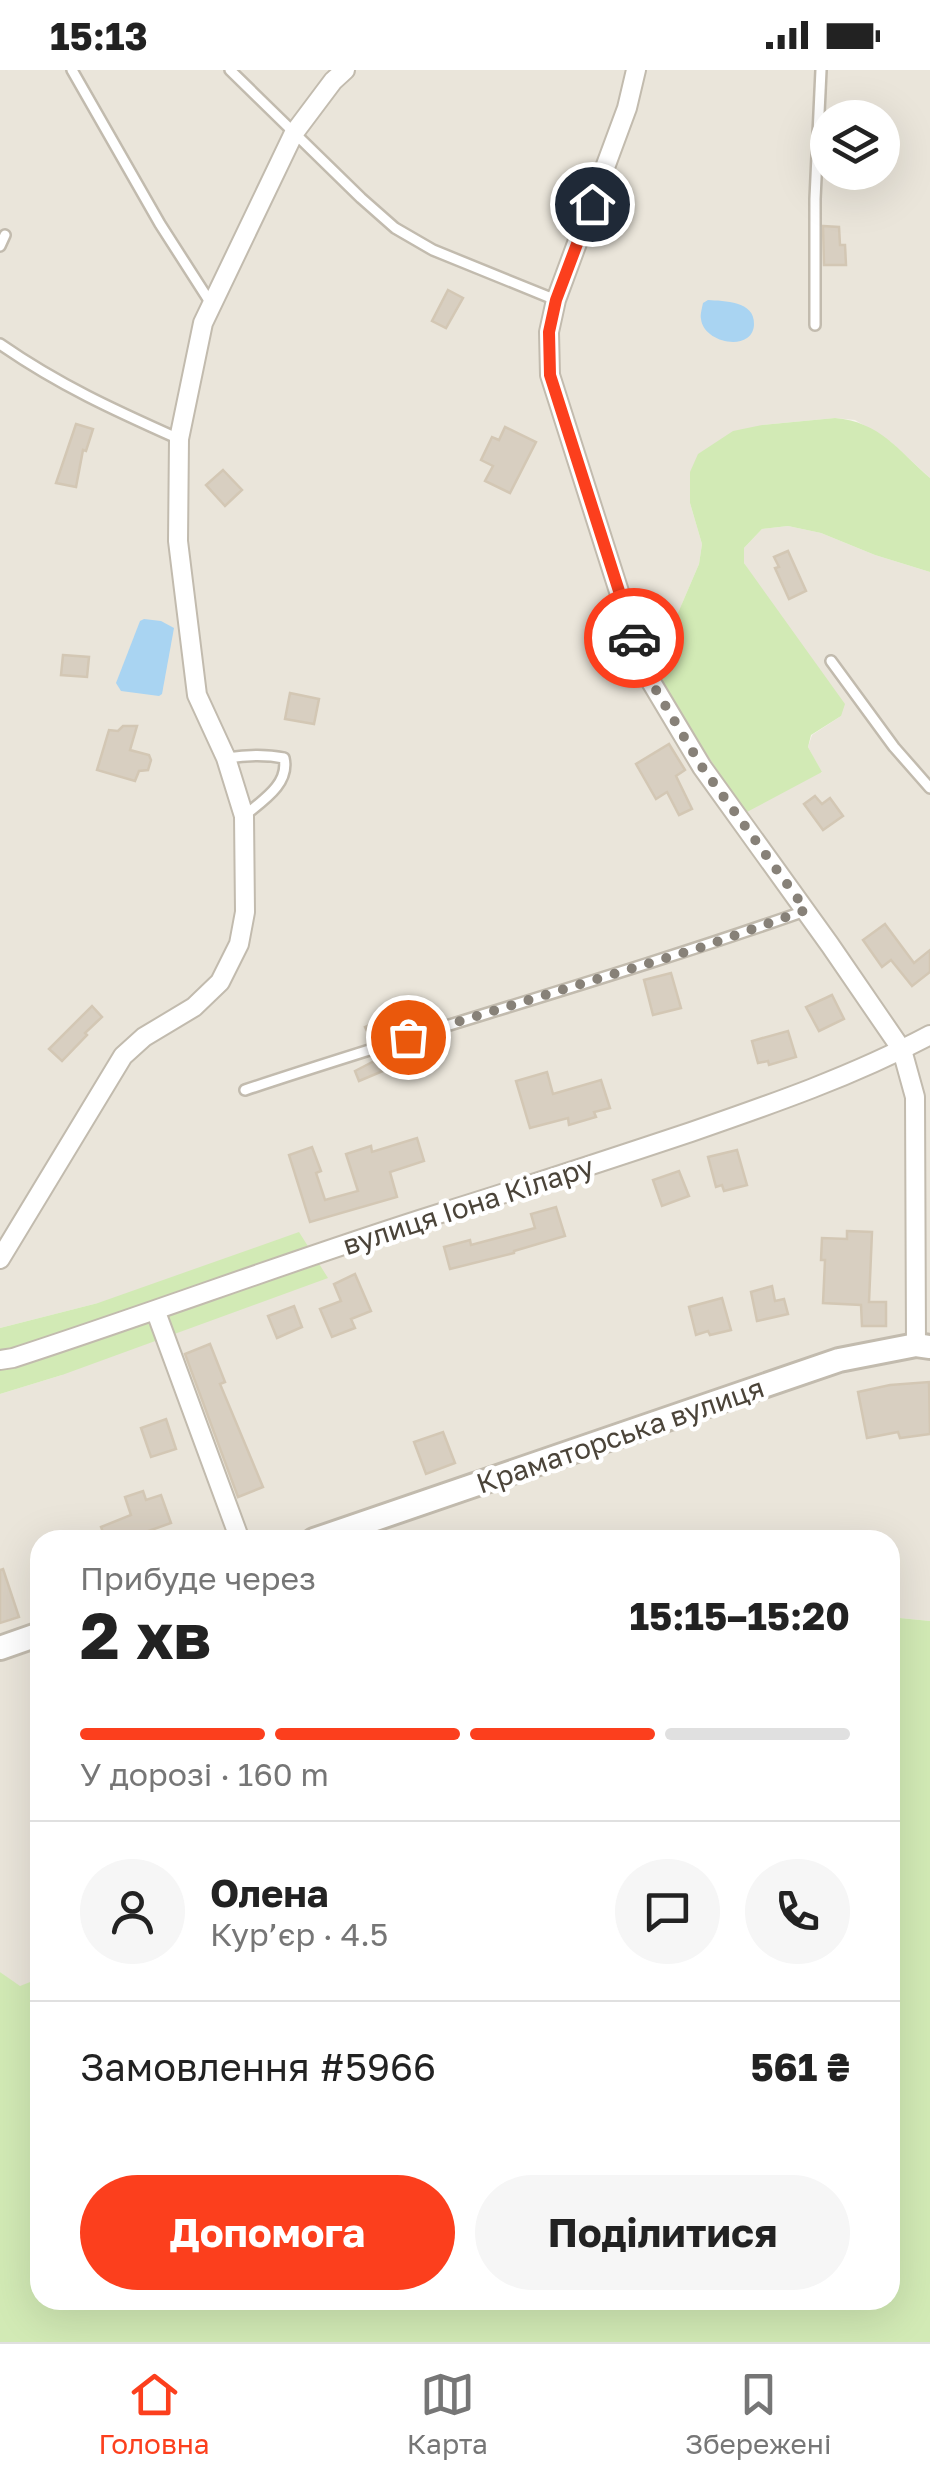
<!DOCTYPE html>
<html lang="uk">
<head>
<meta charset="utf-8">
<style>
  body { margin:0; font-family:"Golos Text",sans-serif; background:#f6f6f6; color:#222; height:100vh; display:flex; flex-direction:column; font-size:38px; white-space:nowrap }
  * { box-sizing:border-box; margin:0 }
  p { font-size:32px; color:#767676 }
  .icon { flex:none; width:55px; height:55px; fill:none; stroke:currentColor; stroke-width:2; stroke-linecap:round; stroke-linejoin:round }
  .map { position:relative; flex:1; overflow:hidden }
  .drawer { position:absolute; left:30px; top:1460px; width:870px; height:780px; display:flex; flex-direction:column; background:#fff; border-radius:30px; box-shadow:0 10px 40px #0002 }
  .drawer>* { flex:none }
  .fabs { position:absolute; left:810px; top:30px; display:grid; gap:20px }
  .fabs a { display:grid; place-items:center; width:90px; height:90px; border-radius:50%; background:#fff; box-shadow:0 10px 40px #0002; font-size:50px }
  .pin { position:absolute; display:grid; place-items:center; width:85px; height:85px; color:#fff; margin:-42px; border:5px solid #fff; border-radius:50%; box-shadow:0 2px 10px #0007 }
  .courier { position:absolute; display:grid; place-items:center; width:100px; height:100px; margin:-50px; border:8px solid #fc3f1d; border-radius:50%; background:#fff; color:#222; box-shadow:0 2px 12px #0007 }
  .summary em { font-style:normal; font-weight:700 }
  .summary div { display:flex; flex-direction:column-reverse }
  .summary { display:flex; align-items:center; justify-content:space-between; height:170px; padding:0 50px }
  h1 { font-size:65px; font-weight:700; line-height:75px }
  .bar { display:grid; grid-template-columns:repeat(4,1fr); gap:15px 10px; align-content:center; height:120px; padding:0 50px }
  .bar i { height:12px; border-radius:8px; background:#e0e0e0 }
  .bar .on { background:#fc3f1d }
  .bar p { grid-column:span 4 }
  .line { display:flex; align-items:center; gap:25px; padding:0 50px; border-top:2px solid #e0e0e0 }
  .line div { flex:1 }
  .round { display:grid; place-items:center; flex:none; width:105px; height:105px; border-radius:52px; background:#f6f6f6 }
  .cta { display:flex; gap:20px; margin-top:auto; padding:20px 50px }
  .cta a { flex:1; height:115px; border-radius:60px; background:#fc3f1d; color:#fff; font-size:40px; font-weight:700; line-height:115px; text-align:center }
  .cta a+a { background:#f6f6f6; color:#222 }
  .status { display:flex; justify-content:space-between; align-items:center; height:70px; padding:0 50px; background:#fff; direction:ltr }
  .status svg { height:28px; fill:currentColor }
  .dock { display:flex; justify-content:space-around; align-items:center; height:140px; border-top:2px solid #e0e0e0; background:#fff; font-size:28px; color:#767676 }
  .dock a { display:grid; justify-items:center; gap:5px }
  .dock .on { color:#fc3f1d }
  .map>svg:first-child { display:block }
  .residential { fill:#eae5da; fill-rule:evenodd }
  .green { fill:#d2eab5 }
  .water { fill:#a9d4f2 }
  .building { fill:#d8cfc1; stroke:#d3c7b4; stroke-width:2.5 }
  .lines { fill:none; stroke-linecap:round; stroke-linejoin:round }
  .service-casing { stroke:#c2bbae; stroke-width:14 }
  .minor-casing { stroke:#c2bbae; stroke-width:22 }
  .tertiary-casing { stroke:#c2bbae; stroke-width:28 }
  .service { stroke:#fff; stroke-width:9 }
  .minor { stroke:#fff; stroke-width:18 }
  .tertiary { stroke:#fff; stroke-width:22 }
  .done { stroke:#878178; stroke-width:10; stroke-dasharray:0 18 }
  .route { stroke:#fc3f1d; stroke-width:12 }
  .labels { text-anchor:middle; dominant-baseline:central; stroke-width:9; stroke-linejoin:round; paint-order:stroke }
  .street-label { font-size:28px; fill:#4b4439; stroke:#fff }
</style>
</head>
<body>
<div class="status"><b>15:13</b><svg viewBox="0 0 49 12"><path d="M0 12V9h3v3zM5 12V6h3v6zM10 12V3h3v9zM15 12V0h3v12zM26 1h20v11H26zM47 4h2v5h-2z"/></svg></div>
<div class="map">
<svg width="930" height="2272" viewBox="0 0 930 2272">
  <rect width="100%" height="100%" fill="#f6f3ec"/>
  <path class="residential" d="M0,0H930V408L891,372L855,350L835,348L762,355L690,433L702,474L699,494L653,601L822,703L808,677L812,665L841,646L744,493V478L762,459L788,456L821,463L875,485L930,502V1551L890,1547V1470H40V1908L19,1917L0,1902V1324L62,1305L98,1233L0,1258ZM828,48H882V102H828Z"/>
  <g class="green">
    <path d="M835,348C880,352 898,380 930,408V502L875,485L821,463L788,456L762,459L744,478V493L845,634L841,646L811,665L808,677L822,702L745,743L653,601L699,494L702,474L690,433V402L698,384L733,361L762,355Z"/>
    <polygon points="299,1162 328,1208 62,1305 0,1324 0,1258 98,1233"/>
    <polygon points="890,1547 930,1551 930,2272 0,2272 0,1902 20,1916 40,1908 40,2230 890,2230"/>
  </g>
  <g class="water">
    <path d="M708,230C724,231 755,231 754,254C754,259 752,265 747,268C733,278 703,268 701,249C700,245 702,238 703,233Z"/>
    <polygon points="144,549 161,551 174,558 162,624 159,626 121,621 116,613 140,551"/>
  </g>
  <g class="building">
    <polygon points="823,156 839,157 840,175 845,175 846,195 824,195"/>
    <polygon points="448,220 463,228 446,258 432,251"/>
    <polygon points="76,354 93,359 86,381 83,380 76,417 56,413"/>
    <polygon points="505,357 536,372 510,423 485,411 493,396 481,390 492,367 499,370"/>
    <polygon points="223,400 242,420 225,436 206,415"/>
    <polygon points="788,481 806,521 789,529 775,498 779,497 774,487"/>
    <polygon points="63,585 89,587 87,607 61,605"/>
    <polygon points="290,623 319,629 314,654 285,649"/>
    <polygon points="123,656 137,656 130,680 149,685 151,690 148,700 139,701 135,711 97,700 109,660 118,661"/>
    <polygon points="669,674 685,700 676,706 692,739 679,745 667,722 656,729 636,694"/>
    <polygon points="815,726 822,734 830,728 843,746 823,760 804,734"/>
    <polygon points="885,854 914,893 930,880 930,902 912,916 891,890 882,897 863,870"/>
    <polygon points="671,903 681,938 653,945 644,910"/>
    <polygon points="832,925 844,949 819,961 806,937"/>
    <polygon points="92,936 102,947 85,963 87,965 62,991 49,979"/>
    <polygon points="397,939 405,960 372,971 365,957 385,948 384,944"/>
    <polygon points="788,961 796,987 769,995 768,991 758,993 752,971"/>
    <polygon points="411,975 416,987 359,1011 355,1001 380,988 379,986"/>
    <polygon points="547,1002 553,1024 601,1010 610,1038 594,1042 596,1047 569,1055 568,1048 530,1058 516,1011"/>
    <polygon points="417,1068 424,1091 390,1102 397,1127 310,1152 289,1085 312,1077 321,1101 316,1103 325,1130 358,1121 346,1084 371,1076 372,1082"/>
    <polygon points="737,1080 747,1115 724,1121 722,1115 716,1117 708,1087"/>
    <polygon points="679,1101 689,1126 662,1136 653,1110"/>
    <polygon points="556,1137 565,1166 514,1181 514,1183 450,1199 444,1177 470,1170 471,1175 535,1158 531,1144"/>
    <polygon points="847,1161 872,1162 869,1232 886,1232 886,1256 862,1256 861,1235 823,1233 825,1190 821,1190 822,1168 847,1169"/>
    <polygon points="355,1204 371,1241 351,1249 355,1258 332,1267 320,1239 341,1231 334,1214"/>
    <polygon points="772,1216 775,1231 784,1229 788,1244 757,1251 751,1222"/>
    <polygon points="722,1228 731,1260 710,1265 708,1261 696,1265 689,1237"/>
    <polygon points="294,1236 302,1257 277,1268 268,1246"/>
    <polygon points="210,1274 225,1312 220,1314 263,1417 238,1427 185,1284"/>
    <polygon points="929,1312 930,1364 900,1368 898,1362 867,1368 858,1322 890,1315"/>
    <polygon points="166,1349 176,1379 151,1387 141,1358"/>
    <polygon points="443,1362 455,1393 426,1404 414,1372"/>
    <polygon points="143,1421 146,1430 161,1425 171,1453 123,1470 106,1470 101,1457 131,1445 125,1427"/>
    <polygon points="3,1499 19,1547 0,1553 0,1500"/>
  </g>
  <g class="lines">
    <defs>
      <g id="service">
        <polyline points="72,0 160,154 210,232"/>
        <polyline points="230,0 361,128 395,158 433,180 556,230"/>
        <polyline points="0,176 5,165"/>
        <polyline points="815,255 815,129 821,0"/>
        <path d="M0,274C59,315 114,340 179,369"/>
        <polyline points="831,591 894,677 930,718"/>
        <path d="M227,688C246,685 265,684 284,688C290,714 262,731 244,746"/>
        <path d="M245,1020C431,958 620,906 805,841"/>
      </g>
      <g id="minor">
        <polyline points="636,0 627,38 556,230 549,262 550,305 644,600 702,697 830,875 902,980 915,1027 916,1275"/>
        <polyline points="0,1189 123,986 144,967 194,937 220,912 239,874 245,842 244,746 226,688 197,625 178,471 179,369 203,253 294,63 333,11 345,0"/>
        <polyline points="156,1242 240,1470"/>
        <path d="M0,1290L13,1288C155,1242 295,1189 438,1144C522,1118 607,1090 691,1062C772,1034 853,1006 930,965"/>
      </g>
      <g id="tertiary">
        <polyline points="314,1470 839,1290 916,1275 930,1277"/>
        <polyline points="0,1578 40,1564"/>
      </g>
    </defs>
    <use href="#service" class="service-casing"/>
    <use href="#minor" class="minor-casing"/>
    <use href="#tertiary" class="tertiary-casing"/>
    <use href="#service" class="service"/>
    <use href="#minor" class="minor"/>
    <use href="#tertiary" class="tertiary"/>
  </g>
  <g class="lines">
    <polyline class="done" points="408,967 702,877 806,840 702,697 644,600 634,568"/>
    <polyline class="route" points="592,134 556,230 549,262 550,305 634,568"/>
  </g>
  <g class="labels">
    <g class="street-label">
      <text transform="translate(468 1135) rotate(-18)">вулиця Іона Кілару</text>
      <text transform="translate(620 1365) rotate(-19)">Краматорська вулиця</text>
    </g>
  </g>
</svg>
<div class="fabs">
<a><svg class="icon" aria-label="layers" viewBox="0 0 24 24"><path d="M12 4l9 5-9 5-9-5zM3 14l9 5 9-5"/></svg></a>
</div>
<div class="pin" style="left:408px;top:967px;background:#ea580c"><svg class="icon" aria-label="bag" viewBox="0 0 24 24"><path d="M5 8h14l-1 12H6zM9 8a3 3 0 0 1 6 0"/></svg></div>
<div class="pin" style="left:592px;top:134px;background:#1f2937"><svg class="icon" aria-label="home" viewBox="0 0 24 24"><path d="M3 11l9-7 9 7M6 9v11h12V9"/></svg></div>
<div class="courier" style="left:634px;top:568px"><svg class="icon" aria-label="car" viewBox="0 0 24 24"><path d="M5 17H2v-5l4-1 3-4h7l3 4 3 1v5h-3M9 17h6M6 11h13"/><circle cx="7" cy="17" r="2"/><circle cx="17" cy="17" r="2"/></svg></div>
<section class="drawer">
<div class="summary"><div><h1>2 хв</h1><p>Прибуде через</p></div><em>15:15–15:20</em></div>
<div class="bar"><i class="on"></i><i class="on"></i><i class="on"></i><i></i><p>У дорозі · 160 m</p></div>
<div class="line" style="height:180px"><a class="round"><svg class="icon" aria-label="person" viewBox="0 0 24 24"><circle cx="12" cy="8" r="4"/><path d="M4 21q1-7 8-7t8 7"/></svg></a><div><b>Олена</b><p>Кур’єр · 4.5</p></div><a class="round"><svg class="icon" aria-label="chat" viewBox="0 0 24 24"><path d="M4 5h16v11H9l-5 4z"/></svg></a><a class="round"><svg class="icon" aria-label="phone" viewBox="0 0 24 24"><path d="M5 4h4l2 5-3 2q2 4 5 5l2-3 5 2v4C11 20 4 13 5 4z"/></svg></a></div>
<div class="line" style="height:130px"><div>Замовлення #5966</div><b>561 ₴</b></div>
<div class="cta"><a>Допомога</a><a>Поділитися</a></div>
</section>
</div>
<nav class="dock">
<a class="on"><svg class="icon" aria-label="home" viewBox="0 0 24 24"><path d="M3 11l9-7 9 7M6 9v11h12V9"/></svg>Головна</a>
<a><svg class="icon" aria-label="map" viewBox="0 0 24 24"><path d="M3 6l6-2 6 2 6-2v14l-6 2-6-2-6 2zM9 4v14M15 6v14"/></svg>Карта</a>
<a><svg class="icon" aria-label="saved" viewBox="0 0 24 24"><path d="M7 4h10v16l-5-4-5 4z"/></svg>Збережені</a>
</nav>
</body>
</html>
